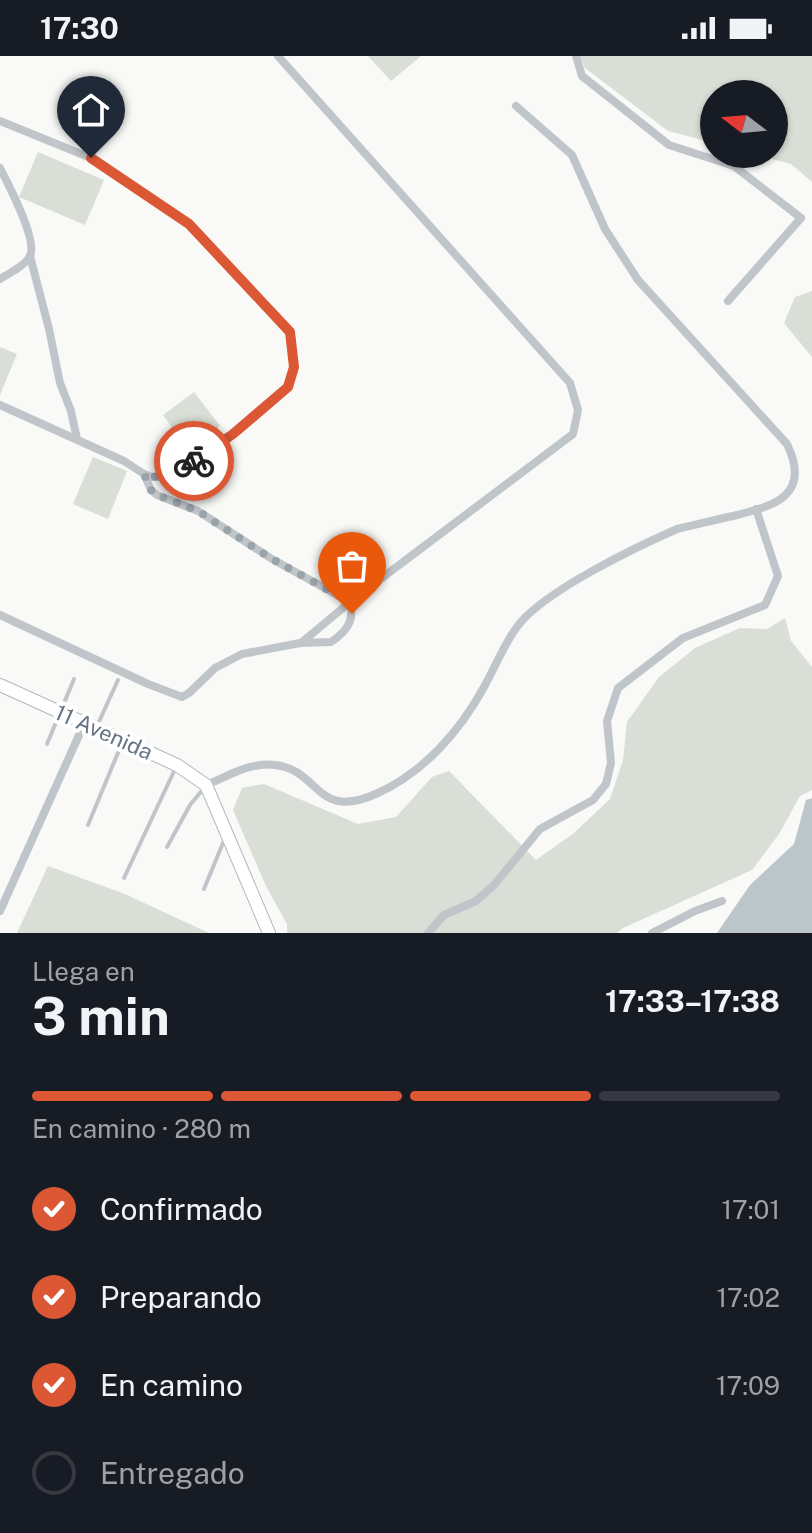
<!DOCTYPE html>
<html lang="es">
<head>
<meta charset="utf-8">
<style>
  body { margin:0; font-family:"Public Sans",sans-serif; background:#20242c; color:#f1f3f6; height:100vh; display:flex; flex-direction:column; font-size:30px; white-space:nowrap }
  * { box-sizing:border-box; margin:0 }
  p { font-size:26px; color:#9ea1a6 }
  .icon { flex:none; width:44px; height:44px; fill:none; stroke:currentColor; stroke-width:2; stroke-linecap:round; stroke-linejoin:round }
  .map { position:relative; height:877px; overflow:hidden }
  .drawer { display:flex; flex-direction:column; background:#171b24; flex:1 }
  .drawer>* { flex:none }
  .needle { width:52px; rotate:286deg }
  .tools { position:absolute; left:700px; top:24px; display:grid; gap:16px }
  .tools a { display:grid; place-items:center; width:88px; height:88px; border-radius:50%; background:#171b24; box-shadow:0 2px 6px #0004; font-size:40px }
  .pin { position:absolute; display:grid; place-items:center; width:68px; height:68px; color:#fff; margin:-82px -34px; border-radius:50% 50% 50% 0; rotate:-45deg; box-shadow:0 0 8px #0007 }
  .pin .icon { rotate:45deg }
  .courier { position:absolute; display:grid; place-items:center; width:80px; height:80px; margin:-40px; border:6px solid #dc5835; border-radius:50%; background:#fff; color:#222; box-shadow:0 2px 10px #0007 }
  .overview em { font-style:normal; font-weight:700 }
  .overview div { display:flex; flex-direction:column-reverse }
  .overview { display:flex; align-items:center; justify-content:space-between; height:136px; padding:0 32px }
  h1 { font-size:52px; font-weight:700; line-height:60px }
  .bar { display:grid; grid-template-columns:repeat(4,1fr); gap:12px 8px; align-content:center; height:96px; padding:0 32px }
  .bar i { height:10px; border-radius:6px; background:#363941 }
  .bar .active { background:#dc5835 }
  .bar p { grid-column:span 4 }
  ol { padding:0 32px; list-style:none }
  li { display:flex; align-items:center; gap:24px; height:88px }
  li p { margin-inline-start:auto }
  li .icon { padding:8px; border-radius:50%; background:#dc5835; color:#fff; stroke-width:4 }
  li:last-child { color:#9ea1a6 }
  li i { width:44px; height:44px; border:4px solid #363941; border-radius:50% }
  .status { display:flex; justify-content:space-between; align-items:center; height:56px; padding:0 40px; background:#171b24; direction:ltr }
  .status svg { height:22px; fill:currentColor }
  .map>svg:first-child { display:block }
  .green { fill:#d9ded6 }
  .water { fill:#bac6ca }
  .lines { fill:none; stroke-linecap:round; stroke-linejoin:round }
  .secondary-casing { stroke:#b3b9bd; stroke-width:14 }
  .lane { stroke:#c0c5c9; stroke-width:4 }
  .street { stroke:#c0c5c9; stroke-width:8 }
  .secondary { stroke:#fff; stroke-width:12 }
  .done { stroke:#99a3aa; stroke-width:8; stroke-dasharray:0 14.4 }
  .route { stroke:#dc5835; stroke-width:10 }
  .labels { text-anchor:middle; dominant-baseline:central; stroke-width:8; stroke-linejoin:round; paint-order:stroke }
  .street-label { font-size:22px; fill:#667581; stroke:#fff }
</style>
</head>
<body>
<div class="status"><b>17:30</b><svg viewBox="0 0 49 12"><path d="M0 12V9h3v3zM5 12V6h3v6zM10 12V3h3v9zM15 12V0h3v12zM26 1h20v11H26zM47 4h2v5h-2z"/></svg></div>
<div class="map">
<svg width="812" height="877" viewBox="0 0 812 877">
  <rect width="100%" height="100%" fill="#f9f9f7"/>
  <g class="green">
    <polygon points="368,0 421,0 391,25"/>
    <polygon points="580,0 812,0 812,126 791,108 754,98 774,98 774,38 714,38 714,87 668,75 585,12"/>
    <polygon points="38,96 104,124 85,169 19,141"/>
    <polygon points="812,235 812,301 784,267 795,241"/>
    <polygon points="0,291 17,298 0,339"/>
    <polygon points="194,336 220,370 188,394 163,359"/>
    <polygon points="93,401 127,415 108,463 73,448"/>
    <polygon points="785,562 791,585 812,611 812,734 800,740 779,778 752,814 623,872 617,877 287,877 287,868 266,830 233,754 242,732 264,728 358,768 396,761 432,721 449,715 536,804 574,777 610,743 623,704 627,666 659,621 695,592 740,572 767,573"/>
    <polygon points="48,810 125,838 209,877 17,877"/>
  </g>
  <polygon class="water" points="812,742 812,877 717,877 750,829 794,788 806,744"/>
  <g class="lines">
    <defs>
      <polyline id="secondary" points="0,629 177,709 206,729 269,877"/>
    </defs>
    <use href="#secondary" class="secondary-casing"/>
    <g class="lane">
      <polyline points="97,670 118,624"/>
      <polyline points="47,688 74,623"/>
      <polyline points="88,769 122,687"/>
      <polyline points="167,791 190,749 204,732"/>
      <polyline points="124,822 176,711"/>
      <polyline points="204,833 225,782"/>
    </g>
    <g class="street">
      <polyline points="576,0 582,20 669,89 734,110 801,162 728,245"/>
      <polyline points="0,65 91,102 189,168 290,276 294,311 288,331 233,378 178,416 165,421 152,421 144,418 124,405 0,349"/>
      <path d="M0,112C8,128 38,184 30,200C26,209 8,218 0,223"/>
      <polyline points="30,200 49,273 60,327 71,355 77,383"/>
      <polyline points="144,418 151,434 157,439 198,455 272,503 350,546 301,587"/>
      <path d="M0,559L148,628L182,641L189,637L215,612L242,598L300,587L331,586C346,576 355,565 350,546L573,378L578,354L570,327L278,0"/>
      <path d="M206,729C229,720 249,706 275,709C321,714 315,766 378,737C424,716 460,675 484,631C496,610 505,585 520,567C549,533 634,492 677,473C695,469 714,464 733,460C774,450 812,440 787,388L638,224L605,173L572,99L516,50"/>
      <polyline points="0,855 84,668"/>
      <polyline points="428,877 444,859 476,845 494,829 540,773 593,744 606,728 611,707 607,665 618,632 683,582 765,549 778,520 756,453"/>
      <polyline points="652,877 695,855 722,845"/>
    </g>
    <use href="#secondary" class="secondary"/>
  </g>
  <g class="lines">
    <path class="done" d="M194,405C178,417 163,425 144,418L151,434L157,439L198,455L272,503L350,546L352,558"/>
    <polyline class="route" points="91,102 189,168 290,276 294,311 288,331 233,378 194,405"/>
  </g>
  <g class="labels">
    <g class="street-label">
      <text transform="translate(104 676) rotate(24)">11 Avenida</text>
    </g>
  </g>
</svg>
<div class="tools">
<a><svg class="needle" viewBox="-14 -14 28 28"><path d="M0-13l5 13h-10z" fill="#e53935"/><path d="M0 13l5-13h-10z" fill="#9ea1a6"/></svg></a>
</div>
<div class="pin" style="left:352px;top:558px;background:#ea580c"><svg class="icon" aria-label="bag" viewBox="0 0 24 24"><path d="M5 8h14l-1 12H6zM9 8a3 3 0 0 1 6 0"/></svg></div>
<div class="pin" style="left:91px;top:102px;background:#1f2937"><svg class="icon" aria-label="home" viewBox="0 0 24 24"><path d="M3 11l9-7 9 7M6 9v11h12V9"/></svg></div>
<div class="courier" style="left:194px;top:405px"><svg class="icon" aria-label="bike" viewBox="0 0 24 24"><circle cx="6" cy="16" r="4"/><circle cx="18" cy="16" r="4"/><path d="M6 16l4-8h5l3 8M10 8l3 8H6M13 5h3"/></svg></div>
</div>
<section class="drawer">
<div class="overview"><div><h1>3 min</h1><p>Llega en</p></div><em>17:33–17:38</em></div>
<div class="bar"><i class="active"></i><i class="active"></i><i class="active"></i><i></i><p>En camino · 280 m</p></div>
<ol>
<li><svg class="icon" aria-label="check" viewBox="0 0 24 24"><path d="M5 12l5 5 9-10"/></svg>Confirmado<p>17:01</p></li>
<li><svg class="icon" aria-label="check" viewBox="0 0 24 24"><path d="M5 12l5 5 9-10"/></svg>Preparando<p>17:02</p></li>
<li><svg class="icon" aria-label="check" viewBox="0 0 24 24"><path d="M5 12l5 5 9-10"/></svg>En camino<p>17:09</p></li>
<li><i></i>Entregado</li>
</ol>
</section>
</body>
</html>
